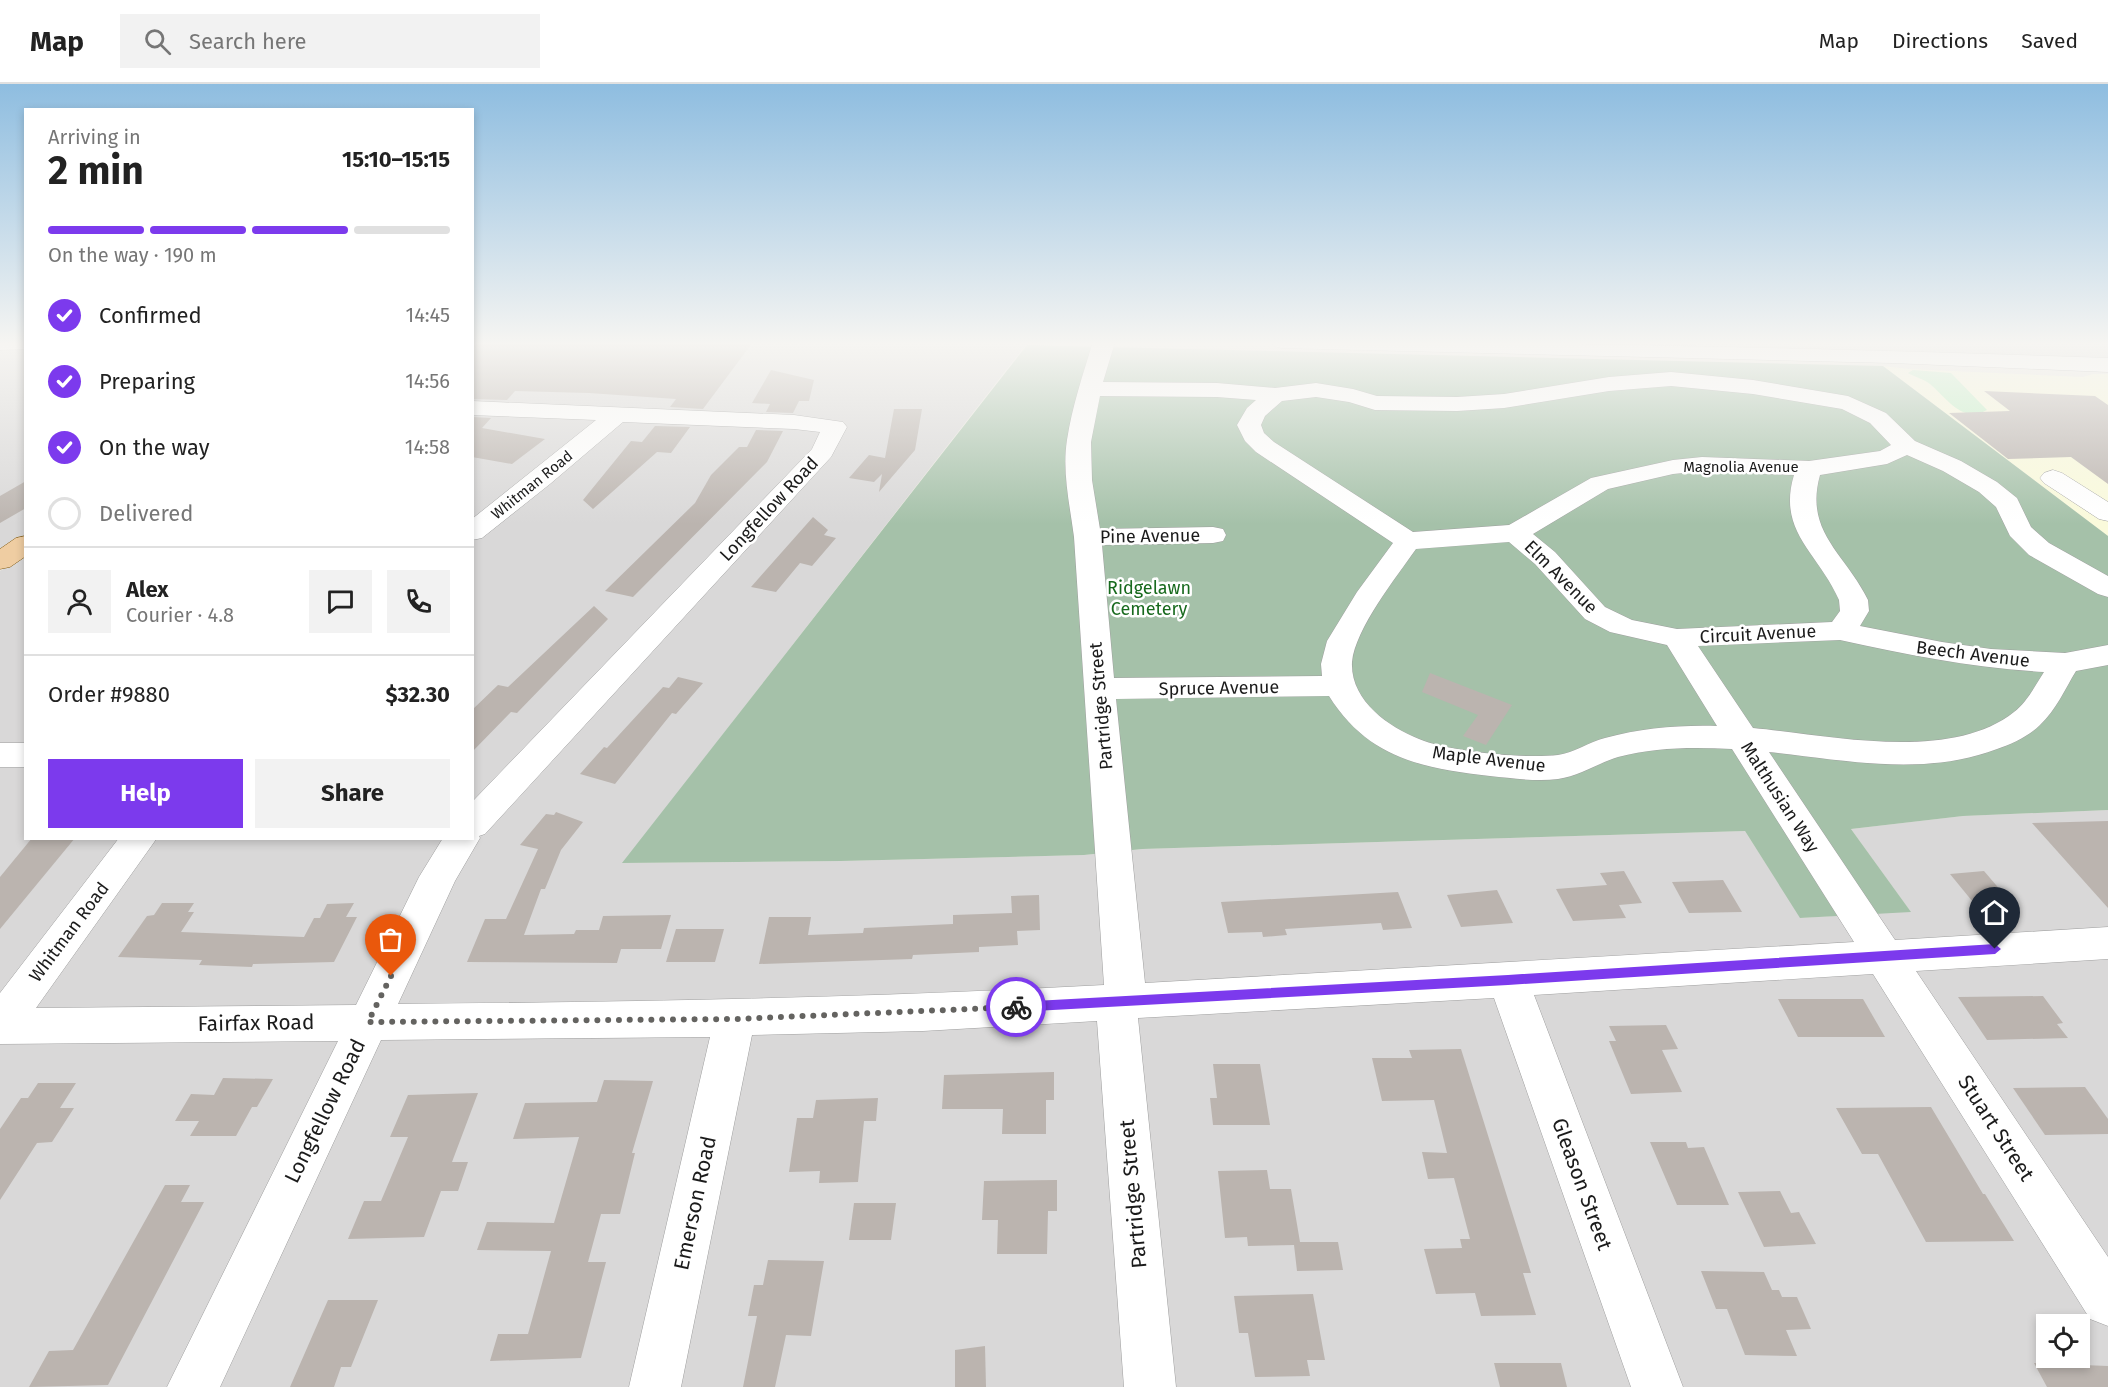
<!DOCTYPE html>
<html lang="en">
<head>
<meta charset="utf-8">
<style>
  body { margin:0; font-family:"Fira Sans",sans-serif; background:#f2f2f2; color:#222; height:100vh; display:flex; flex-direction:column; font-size:22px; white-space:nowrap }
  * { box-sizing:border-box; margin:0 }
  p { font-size:20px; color:#767676 }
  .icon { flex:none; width:33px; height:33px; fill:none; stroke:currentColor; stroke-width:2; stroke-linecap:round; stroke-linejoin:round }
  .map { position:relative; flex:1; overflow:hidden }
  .sheet { position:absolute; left:24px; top:24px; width:450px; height:732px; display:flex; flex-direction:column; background:#fff; border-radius:0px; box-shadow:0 3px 9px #0003 }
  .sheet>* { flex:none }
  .fabs { position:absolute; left:2036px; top:1230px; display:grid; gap:12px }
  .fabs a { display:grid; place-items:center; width:54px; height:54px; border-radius:0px; background:#fff; box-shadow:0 3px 9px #0003; font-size:30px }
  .pin { position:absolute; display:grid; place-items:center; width:51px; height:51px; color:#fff; margin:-62px -26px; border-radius:50% 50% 50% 0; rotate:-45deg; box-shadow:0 0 6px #0007 }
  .pin .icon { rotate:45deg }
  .courier { position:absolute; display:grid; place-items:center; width:60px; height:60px; margin:-30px; border:4px solid #7c3aed; border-radius:50%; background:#fff; color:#222; box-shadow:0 2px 8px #0007 }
  .overview em { font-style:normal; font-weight:700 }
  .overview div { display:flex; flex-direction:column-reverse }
  .overview { display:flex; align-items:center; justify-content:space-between; height:102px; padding:0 24px }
  h1 { font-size:39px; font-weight:700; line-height:45px }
  .bar { display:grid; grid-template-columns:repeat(4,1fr); gap:9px 6px; align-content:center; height:72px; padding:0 24px }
  .bar i { height:8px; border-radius:4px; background:#e0e0e0 }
  .bar .active { background:#7c3aed }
  .bar p { grid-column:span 4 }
  .line { display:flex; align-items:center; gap:15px; padding:0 24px; border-top:2px solid #e0e0e0 }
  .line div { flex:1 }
  .round { display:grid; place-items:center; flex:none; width:63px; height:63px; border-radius:0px; background:#f2f2f2 }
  ol { padding:0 24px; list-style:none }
  li { display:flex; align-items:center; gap:18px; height:66px }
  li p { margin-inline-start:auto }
  li .icon { padding:6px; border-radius:50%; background:#7c3aed; color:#fff; stroke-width:4 }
  li:last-child { color:#767676 }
  li i { width:33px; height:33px; border:3px solid #e0e0e0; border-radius:50% }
  .button { display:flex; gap:12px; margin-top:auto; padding:12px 24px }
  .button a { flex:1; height:69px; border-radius:0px; background:#7c3aed; color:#fff; font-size:24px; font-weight:700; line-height:69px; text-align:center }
  .button a+a { background:#f2f2f2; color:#222 }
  header { display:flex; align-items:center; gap:36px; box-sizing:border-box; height:84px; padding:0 30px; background:#fff; border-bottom:2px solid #e0e0e0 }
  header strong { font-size:28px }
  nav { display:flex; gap:33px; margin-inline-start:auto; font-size:21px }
  .search { width:420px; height:54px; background:#f2f2f2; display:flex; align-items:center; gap:15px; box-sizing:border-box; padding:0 21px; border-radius:0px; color:#767676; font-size:22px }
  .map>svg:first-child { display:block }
  .residential { fill:#d9d8d8; fill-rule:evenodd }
  .education { fill:#fafadb }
  .cemetery { fill:#a5c1a9 }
  .park { fill:#c2f1c5 }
  .building { fill:#bbb4af }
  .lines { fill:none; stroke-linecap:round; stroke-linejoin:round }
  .minor-casing { stroke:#9f9f9f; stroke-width:1 }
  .major-casing { stroke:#805a11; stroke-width:1 }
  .minor { fill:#fff; fill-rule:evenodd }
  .major { fill:#efcda2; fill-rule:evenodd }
  .route { fill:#7c3aed }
  .done { stroke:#646360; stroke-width:6; stroke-dasharray:0 10.8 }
  .labels { text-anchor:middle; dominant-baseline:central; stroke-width:5; stroke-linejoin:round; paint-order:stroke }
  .far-street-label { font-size:15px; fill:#1b1b1b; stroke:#fff }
  .street-label { font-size:18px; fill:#1b1b1b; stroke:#fff }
  .park-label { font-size:18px; fill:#186a1e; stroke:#fff }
  .near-street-label { font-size:21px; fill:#1b1b1b; stroke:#fff }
</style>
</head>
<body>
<header>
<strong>Map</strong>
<div class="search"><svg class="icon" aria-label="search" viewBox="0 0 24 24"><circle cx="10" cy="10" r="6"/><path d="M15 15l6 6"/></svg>Search here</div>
<nav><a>Map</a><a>Directions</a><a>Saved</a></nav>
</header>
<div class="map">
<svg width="2108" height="1303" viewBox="0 0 2108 1303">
  <rect width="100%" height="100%" fill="#ebe8e1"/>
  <g class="residential">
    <polygon points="0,258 26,258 25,452 0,467"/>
    <path d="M473,258H1028L623,779L841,777L1084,771L1142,765L1745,747L1801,834L1910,827L1851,745L1963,732L2108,726V1303H0V487L25,471L26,754H472ZM2046,1240H2079V1274H2046Z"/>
    <polygon points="1522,258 2108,258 2108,275 1853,266"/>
  </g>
  <polygon class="education" points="1883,282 1909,285 2083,293 2093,290 2108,290 2108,452"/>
  <polygon class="cemetery" points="1027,261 1883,282 2108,452 2108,726 1963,732 1851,745 1911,828 1800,834 1745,747 1142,765 1084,771 841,777 622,779"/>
  <path class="park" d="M1913,286L1951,289L1987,326C1962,340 1947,314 1930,300C1924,295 1915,293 1908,289Z"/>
  <g class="building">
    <polygon points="481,258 753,258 703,325 670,323 676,315 589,309 515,307 507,316 472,315 472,262"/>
    <polygon points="771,286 814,296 809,317 799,317 793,329 766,328 770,320 752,319"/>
    <polygon points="1984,307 2095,312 2108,321 2108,400 2071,373 2008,375 1949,329 2010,327"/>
    <polygon points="894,325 922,325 915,366 879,408 882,390 874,398 849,394 869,371 885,374"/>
    <polygon points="472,333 491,334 482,344 545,355 512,380 472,373"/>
    <polygon points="655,342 690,343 671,369 657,368 593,425 583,416 631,357 642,358"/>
    <polygon points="756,346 783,347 767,378 633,513 605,507 695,419 711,391 739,363 747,363"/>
    <polygon points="26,397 26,424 0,439 0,412"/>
    <polygon points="813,433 828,446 824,451 836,454 812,482 800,479 776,508 751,503"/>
    <polygon points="594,522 608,535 517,629 511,628 472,668 472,626 498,601 508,603"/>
    <polygon points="1430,589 1512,621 1486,661 1463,652 1478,631 1422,608"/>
    <polygon points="678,593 703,599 676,630 672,629 615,700 580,690 604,663 607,664 663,603 669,604"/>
    <polygon points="556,728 583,738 561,766 545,805 541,805 524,851 574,850 576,846 599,846 603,832 671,831 661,865 621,865 617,879 467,878 485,835 506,835 538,765 520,761 546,730 554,731"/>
    <polygon points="2108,737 2108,824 2032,739"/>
    <polygon points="32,754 75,754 0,845 0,793"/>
    <polygon points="1624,787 1642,819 1619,821 1626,834 1573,837 1556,805 1607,801 1600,789"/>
    <polygon points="1984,787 2008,815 2011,819 1977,823 1950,790"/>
    <polygon points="1723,796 1742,828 1689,829 1672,798"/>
    <polygon points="1497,806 1513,839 1461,843 1447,811"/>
    <polygon points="1398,808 1412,844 1383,846 1381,839 1285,845 1287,851 1263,853 1262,848 1228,849 1221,818"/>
    <polygon points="1039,811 1040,846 1017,847 1018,861 979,863 979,868 913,871 912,875 759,880 769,833 811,833 808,851 863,849 864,844 953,840 953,831 1012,829 1011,812"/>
    <polygon points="162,819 194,819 188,828 194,828 181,848 304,853 314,834 320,834 327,820 354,819 346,833 357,833 334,878 253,880 252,883 199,881 202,876 118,873 147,832 154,831"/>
    <polygon points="676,845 724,845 715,878 666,878"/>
    <polygon points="2043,912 2063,939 2057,940 2068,954 1987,956 1958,913"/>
    <polygon points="1778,915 1863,915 1885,953 1798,953"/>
    <polygon points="1666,941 1678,965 1662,966 1682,1008 1631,1010 1609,957 1616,957 1609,942"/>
    <polygon points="1461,965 1531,1189 1523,1189 1536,1231 1481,1232 1475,1209 1436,1210 1424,1165 1462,1164 1460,1155 1470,1155 1454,1094 1428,1095 1422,1068 1447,1069 1434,1016 1382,1017 1372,974 1412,974 1409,966"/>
    <polygon points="1213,980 1260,980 1270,1041 1213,1041 1210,1014 1217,1014"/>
    <polygon points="1054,988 1054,1016 1046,1016 1046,1050 1002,1050 1003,1025 942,1025 944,991"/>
    <polygon points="223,994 273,995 257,1023 252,1023 236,1052 190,1052 199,1037 175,1037 191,1010 214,1011"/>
    <polygon points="604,996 653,997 632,1069 635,1069 620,1130 601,1130 588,1178 606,1178 581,1274 490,1277 498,1250 528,1250 551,1167 477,1166 487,1138 554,1139 579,1053 513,1055 525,1019 597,1018"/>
    <polygon points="38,999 76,999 60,1024 74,1024 52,1058 37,1059 0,1116 0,1045 21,1014 28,1014"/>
    <polygon points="2085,1003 2108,1035 2108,1050 2045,1051 2013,1004"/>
    <polygon points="478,1009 452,1078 468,1078 458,1107 441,1107 424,1153 348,1155 364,1117 381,1117 408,1053 390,1053 408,1011"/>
    <polygon points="878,1014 876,1037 864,1037 858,1098 819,1099 820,1087 789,1088 797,1034 813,1034 816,1016"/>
    <polygon points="1931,1023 1983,1110 1985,1110 2014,1157 1926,1158 1878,1070 1862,1070 1836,1024"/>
    <polygon points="1650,1058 1686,1058 1688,1064 1704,1063 1729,1121 1677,1121"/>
    <polygon points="1267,1086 1270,1105 1291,1105 1300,1158 1338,1158 1343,1186 1297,1187 1294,1161 1248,1162 1247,1153 1225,1154 1218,1087"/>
    <polygon points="1057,1096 1057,1127 1048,1127 1047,1170 997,1170 998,1136 982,1136 984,1097"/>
    <polygon points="165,1101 190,1101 181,1118 204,1118 108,1301 29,1303 49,1267 73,1266"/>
    <polygon points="1780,1107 1791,1129 1799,1128 1816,1160 1764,1163 1738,1108"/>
    <polygon points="854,1119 896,1119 891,1156 849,1156"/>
    <polygon points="768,1176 824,1177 811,1252 786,1251 775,1303 743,1303 757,1232 748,1232 754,1201 763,1201"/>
    <polygon points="1701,1187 1764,1188 1772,1206 1779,1206 1782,1213 1797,1213 1811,1245 1786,1246 1797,1272 1745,1271 1727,1225 1716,1225"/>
    <polygon points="1313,1210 1325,1276 1307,1276 1310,1292 1255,1293 1248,1249 1239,1249 1234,1212"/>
    <polygon points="328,1216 378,1216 351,1283 341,1283 334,1303 290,1303"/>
    <polygon points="985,1262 986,1303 955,1303 955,1266"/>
    <polygon points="1494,1279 1561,1279 1567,1303 1500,1303"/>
    <polygon points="2034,1279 2108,1282 2108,1303 2047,1303"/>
  </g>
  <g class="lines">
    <defs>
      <g id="minor">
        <polygon points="0,258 26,258 26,265 0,266"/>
        <path d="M1093,258H1115L1103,298L1217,299L1275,304L1316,299L1353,305L1377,312L1457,313L1504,310L1609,293L1671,288L1753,296L1848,312L1886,329L1915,357L1961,377L1997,398L2017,414L2031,443L2049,459L2108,492V513L2098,510L2029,471L2010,452L1996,423L1979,408L1943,387L1907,371L1887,380L1820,391C1804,448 1845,469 1868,516L1869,527L1860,542L1942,558L1991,565L2065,569L2108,561V581L2076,587C2065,605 2056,626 2040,641C2029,652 2012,660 1997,665C1923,693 1845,676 1769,668L1895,856L2108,843V875L1916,887L2108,1173V1242L2090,1235L1873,890L1534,911L1683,1303H1631L1494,914L1138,934L1176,1303H1124L1097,937L923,947L752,951L681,1303H629L710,953L381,956L220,1303H167L338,957L0,960V909L119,754H157L36,924L356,921L419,793L443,754H472V718L812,365L820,348L794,345L623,338L550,400L482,454L472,456V435L596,336L472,331V317L794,331L843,338L847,343L831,373L485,750L479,752L480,754L455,797L398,920C634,918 869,914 1104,901L1074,453C1070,422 1062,388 1067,356C1072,323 1083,290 1093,258ZM1671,302L1753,310L1842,325L1870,339L1891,361L1880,367L1809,377L1702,373L1673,376L1591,394L1509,441L1413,448L1274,358L1264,349L1261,341L1265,332L1282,317L1316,313L1349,318L1375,326L1457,327L1504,324L1609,307ZM1100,312L1217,313L1256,316L1247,324L1237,341L1245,357L1256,368L1393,459L1357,508L1327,557L1321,580L1322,592L1114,594L1102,461L1213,459L1223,457L1226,451L1223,445L1213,443L1100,445L1092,396L1091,358ZM1702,387L1794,391C1777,448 1818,468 1839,516L1840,527L1832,538L1677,545L1632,536L1605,523L1555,468L1533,450L1608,405L1673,390ZM1509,458L1535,480L1585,535L1610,548L1667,561L1717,642C1679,641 1642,644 1605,654C1589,658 1574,669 1558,671C1526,675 1449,668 1419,655C1388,643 1350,616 1352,578C1355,545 1397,492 1416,465ZM1840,556C1908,571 1974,584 2044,588C2035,602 2027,618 2014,628C1950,679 1829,651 1753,644L1698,562ZM1329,612C1368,674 1421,684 1490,692C1512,694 1536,698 1558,695C1580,692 1598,679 1618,673C1655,663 1694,663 1732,665L1854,858L1145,899L1116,615Z"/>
        <path d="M1270,258C1550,258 1829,264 2108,274V288L1892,279L1281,264L1274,262Z"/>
        <polygon points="2053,386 2062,389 2108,418 2108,437 2099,435 2044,399 2040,394 2044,389"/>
        <rect x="0" y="659" width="26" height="24"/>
      </g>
      <polygon id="major" points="26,452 26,472 10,483 0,485 0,465 16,454"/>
    </defs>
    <use href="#minor" class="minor-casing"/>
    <use href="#major" class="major-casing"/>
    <use href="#minor" class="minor"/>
    <use href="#major" class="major"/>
  </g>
  <linearGradient id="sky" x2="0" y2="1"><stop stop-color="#8ebde0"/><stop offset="0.59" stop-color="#f6f5f2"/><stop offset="1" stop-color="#f6f5f2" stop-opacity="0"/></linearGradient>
  <rect width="2108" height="440" fill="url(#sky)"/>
  <polygon class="route" points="1995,860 2001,865 1995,870 1508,901 1016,928 1010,923 1016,918 1508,891"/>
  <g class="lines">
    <polyline class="done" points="391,892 368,938 735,935 1016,923"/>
  </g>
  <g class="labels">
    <g class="far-street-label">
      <text x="1741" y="383">Magnolia Avenue</text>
      <text transform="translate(532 401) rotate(-39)">Whitman Road</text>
    </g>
    <g class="street-label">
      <text transform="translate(769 425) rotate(-47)">Longfellow Road</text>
      <text transform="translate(1150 452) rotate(-1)">Pine Avenue</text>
      <text transform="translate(1561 493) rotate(45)">Elm Avenue</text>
      <text transform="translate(1758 550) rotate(-3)">Circuit Avenue</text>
      <text transform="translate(1973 570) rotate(7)">Beech Avenue</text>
      <text transform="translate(1219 604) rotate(-1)">Spruce Avenue</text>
      <text transform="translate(1101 622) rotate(-95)">Partridge Street</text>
      <text transform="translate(1489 675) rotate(7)">Maple Avenue</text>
      <text transform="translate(1780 713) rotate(57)">Malthusian Way</text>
      <text transform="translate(69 848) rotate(-53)">Whitman Road</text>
    </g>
    <g class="park-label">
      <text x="1149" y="504">Ridgelawn<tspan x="1149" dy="21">Cemetery</tspan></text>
    </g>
    <g class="near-street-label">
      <text transform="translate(256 939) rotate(-1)">Fairfax Road</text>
      <text transform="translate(325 1027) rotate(-64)">Longfellow Road</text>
      <text transform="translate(1996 1044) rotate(57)">Stuart Street</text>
      <text transform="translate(1582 1100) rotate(70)">Gleason Street</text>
      <text transform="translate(1133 1110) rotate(-95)">Partridge Street</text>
      <text transform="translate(695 1119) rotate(-78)">Emerson Road</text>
    </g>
  </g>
</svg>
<div class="fabs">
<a><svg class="icon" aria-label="locate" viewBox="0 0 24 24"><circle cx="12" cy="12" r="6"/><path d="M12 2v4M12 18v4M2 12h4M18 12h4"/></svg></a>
</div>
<div class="pin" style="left:391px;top:892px;background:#ea580c"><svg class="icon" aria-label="bag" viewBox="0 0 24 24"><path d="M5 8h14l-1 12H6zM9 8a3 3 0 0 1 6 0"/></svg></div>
<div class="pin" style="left:1995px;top:865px;background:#1f2937"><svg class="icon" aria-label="home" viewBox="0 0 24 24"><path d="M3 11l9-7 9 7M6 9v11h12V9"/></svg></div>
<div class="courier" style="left:1016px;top:923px"><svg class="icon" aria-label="bike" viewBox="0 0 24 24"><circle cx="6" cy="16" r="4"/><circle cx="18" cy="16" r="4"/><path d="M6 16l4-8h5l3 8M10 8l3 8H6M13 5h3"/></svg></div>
<section class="sheet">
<div class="overview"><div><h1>2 min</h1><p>Arriving in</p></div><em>15:10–15:15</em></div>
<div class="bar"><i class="active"></i><i class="active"></i><i class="active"></i><i></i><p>On the way · 190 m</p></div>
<ol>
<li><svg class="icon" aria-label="check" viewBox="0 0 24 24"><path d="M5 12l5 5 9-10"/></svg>Confirmed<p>14:45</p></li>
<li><svg class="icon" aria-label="check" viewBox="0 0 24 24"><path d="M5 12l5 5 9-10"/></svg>Preparing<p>14:56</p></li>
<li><svg class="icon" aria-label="check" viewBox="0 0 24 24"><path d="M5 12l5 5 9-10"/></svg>On the way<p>14:58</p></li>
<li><i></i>Delivered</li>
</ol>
<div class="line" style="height:108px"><a class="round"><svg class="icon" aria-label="person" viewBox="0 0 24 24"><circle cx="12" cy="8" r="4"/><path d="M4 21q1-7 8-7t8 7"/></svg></a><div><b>Alex</b><p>Courier · 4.8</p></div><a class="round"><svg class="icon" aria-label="chat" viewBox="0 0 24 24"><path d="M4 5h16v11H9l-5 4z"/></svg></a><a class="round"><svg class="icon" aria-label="phone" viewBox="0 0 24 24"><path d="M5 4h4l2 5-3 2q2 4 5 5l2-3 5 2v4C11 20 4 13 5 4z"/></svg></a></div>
<div class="line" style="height:78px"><div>Order #9880</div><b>$32.30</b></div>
<div class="button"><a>Help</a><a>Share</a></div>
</section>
</div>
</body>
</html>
